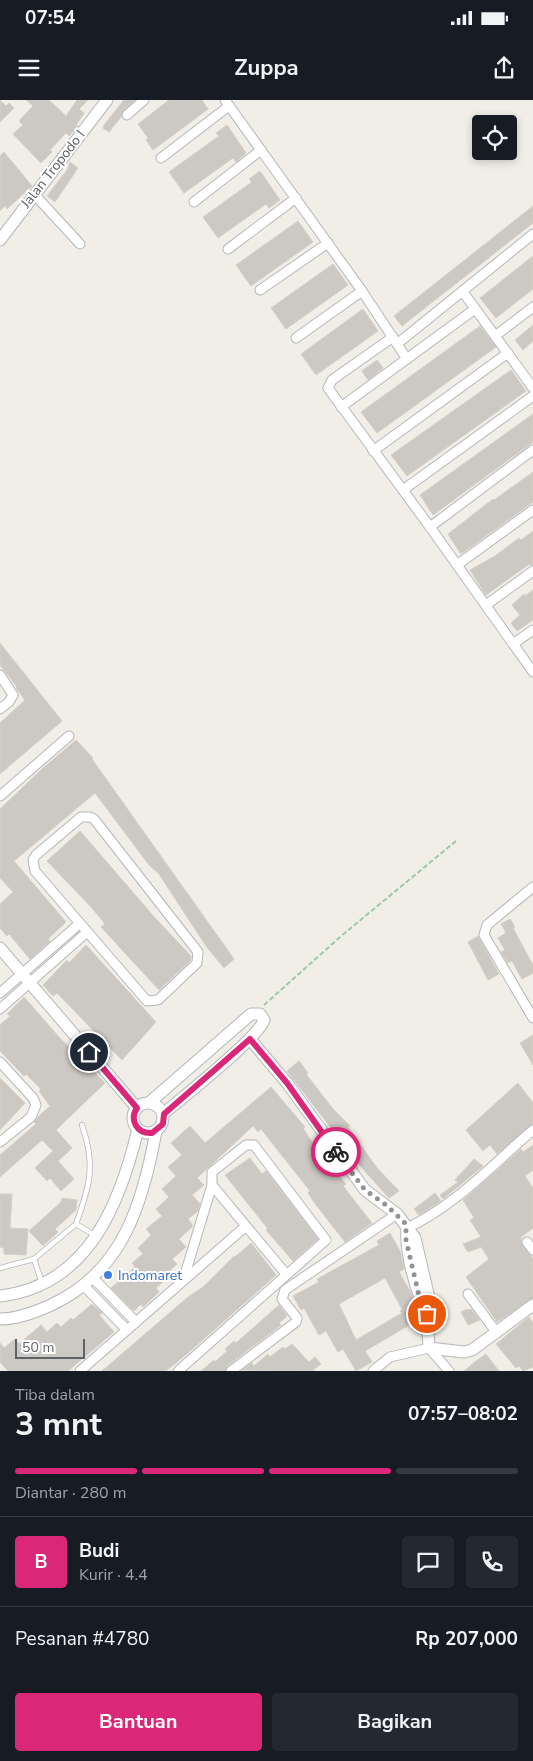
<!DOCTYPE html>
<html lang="id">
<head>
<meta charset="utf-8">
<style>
  body { margin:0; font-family:"Nunito Sans",sans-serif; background:#242831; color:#f1f3f6; height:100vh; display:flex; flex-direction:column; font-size:19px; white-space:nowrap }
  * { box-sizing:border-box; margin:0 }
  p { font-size:16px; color:#9ea1a6 }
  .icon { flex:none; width:28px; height:28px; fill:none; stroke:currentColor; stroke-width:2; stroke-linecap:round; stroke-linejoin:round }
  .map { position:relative; height:1271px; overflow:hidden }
  .details { display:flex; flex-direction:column; background:#171b24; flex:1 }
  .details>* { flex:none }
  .tools { position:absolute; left:472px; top:15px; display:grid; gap:10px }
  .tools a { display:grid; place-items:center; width:45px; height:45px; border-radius:5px; background:#171b24; box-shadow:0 2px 8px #0003; font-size:25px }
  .scale { position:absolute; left:15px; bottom:12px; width:70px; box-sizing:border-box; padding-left:5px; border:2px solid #5e6367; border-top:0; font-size:14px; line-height:18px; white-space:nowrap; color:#5e6367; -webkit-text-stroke:4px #fff; paint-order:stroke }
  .pin { position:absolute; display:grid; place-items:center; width:42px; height:42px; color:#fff; margin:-21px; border:2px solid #fff; border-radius:50%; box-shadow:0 1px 5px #0007 }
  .courier { position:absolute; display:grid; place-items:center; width:50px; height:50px; margin:-25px; border:4px solid #db2777; border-radius:50%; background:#fff; color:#222; box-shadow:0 1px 6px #0007 }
  .head em { font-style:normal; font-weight:700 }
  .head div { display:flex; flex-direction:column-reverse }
  .head { display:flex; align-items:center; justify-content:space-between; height:85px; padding:0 15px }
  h1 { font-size:32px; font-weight:700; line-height:38px }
  .bar { display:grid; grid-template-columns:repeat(4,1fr); gap:8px 5px; align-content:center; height:60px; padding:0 15px }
  .bar i { height:6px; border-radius:4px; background:#363941 }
  .bar .on { background:#db2777 }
  .bar p { grid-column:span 4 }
  .line { display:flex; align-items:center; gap:12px; padding:0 15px; border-top:1px solid #363941 }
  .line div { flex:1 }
  .round { display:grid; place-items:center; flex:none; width:52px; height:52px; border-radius:5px; background:#242831 }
  .button { display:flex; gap:10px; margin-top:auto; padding:10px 15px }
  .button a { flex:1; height:58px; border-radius:5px; background:#db2777; color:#fff; font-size:20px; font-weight:700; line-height:58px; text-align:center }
  .button a+a { background:#242831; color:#f1f3f6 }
  .status { display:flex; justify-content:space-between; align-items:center; height:35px; padding:0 25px; background:#171b24; direction:ltr }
  .status svg { height:14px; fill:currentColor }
  header { display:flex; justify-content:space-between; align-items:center; height:65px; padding:0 15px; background:#171b24; font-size:22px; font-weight:700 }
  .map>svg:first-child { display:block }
  .building { fill:#ccc9c4; stroke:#d5cfc5; fill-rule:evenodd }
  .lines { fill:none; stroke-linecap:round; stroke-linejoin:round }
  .service-casing { stroke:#b4b7bb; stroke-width:6 }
  .minor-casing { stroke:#b4b7bb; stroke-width:11 }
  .tertiary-casing { stroke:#b4b7bb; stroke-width:13 }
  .path { stroke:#9ec8a8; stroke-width:2; stroke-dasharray:5 2.5; stroke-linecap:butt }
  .service { stroke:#fff; stroke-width:4.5 }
  .minor { stroke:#fff; stroke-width:9 }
  .tertiary { stroke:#fff; stroke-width:11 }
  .done { stroke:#919494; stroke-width:5; stroke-dasharray:0 9 }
  .route { stroke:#db2777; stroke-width:6 }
  .shop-dot { fill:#3f7fe0; stroke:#fff; stroke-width:2 }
  .labels { text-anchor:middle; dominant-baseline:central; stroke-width:4; stroke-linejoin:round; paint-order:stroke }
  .street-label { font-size:14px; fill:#5e6367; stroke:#fff }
  .shop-label { font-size:14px; fill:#366cbe; stroke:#fff; text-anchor:start }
</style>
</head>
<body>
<div class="status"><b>07:54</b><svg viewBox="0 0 49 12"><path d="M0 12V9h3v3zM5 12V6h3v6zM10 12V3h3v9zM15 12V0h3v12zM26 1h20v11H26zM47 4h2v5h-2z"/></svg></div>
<header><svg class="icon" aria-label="menu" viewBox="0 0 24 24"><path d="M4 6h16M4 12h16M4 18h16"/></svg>Zuppa<svg class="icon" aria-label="share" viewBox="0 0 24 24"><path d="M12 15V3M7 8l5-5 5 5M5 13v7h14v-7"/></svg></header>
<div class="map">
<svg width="533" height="1271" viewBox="0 0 533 1271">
  <rect width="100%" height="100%" fill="#f0eee7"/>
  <g class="building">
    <polygon points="0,0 6,6 9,3 14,8 0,22"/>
    <polygon points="26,0 49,0 66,16 77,0 88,0 79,9 84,13 76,25 78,26 69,36 66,33 50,50 52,52 41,63 13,34 23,25 19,21 33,6"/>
    <polygon points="124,0 135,0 123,11 121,17 109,32 103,28 104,25"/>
    <polygon points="169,0 202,0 208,9 153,50 146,40 148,38 138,24"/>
    <polygon points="227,25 246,53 236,62 233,58 184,93 169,72 219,36 216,33"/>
    <polygon points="4,52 32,86 7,109 5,106 0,111 0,56"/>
    <polygon points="70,62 78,68 55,102 47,96 67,70"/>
    <polygon points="260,71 280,100 269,108 266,104 218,138 203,117 252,82 249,79"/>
    <polygon points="533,106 533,123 402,226 394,216"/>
    <polygon points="298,121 313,142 251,186 236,165"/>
    <polygon points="533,156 533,189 496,218 480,198"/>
    <polygon points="333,164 348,185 286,229 271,208"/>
    <polygon points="363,209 378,231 316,275 301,254"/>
    <polygon points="533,225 533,241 523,250 515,240"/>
    <polygon points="480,226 496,247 377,333 361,312"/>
    <polygon points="377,260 383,268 368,280 362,271"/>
    <polygon points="511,270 526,291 407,376 391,355"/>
    <polygon points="533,314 533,342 433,415 420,395"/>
    <polygon points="533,372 533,402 461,454 448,434 493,399 494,400"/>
    <polygon points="533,431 533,465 528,465 486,495 470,470 495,456 519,438 521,440"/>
    <polygon points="533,490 533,520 517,531 511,523 520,515 512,505 524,494 525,496"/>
    <polygon points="0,543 62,621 0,674 0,623 25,600 16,588 17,587 0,565"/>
    <polygon points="76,640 93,658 92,659 234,859 224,868 206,846 159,774 149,765 95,693 14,761 66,822 48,839 50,841 30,859 9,834 7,836 0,828 0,804 13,792 0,778 0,709 42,669"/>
    <polygon points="80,731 156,819 191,856 191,860 159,890 101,827 105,824 92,808 47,761"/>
    <polygon points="510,819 515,827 513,828 533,865 533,873 522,879 512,861 508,863 501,852 505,850 498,838 506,833 501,824"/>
    <polygon points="478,836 499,874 488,880 468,842"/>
    <polygon points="86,845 156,922 122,960 57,893 53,896 43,885 67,860 69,863"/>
    <polygon points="24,897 59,937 105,983 56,1030 72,1048 58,1061 74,1079 61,1091 50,1078 47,1081 35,1068 53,1051 42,1040 0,1077 0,1055 36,1024 34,1022 38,1017 50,1006 39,991 41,989 26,974 24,976 0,951 0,925 10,916 7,914"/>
    <polygon points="533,935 533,965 520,943"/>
    <polygon points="299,961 308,973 306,974 333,1009 350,1026 348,1027 377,1068 399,1091 389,1098 362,1068 287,971"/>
    <polygon points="0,978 25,1003 0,1030"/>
    <polygon points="518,983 533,1003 533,1024 497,1054 490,1045 483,1051 466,1030"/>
    <polygon points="271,987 305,1027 303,1028 319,1053 346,1084 343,1086 372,1123 345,1142 316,1105 308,1093 310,1091 261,1029 258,1032 253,1026 197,1078 204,1085 192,1095 200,1104 198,1111 188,1119 193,1126 179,1139 186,1147 172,1159 177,1164 163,1177 165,1180 156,1188 159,1192 143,1207 141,1204 134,1211 111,1188 135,1167 132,1163 143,1154 138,1148 151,1135 146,1129 162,1116 156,1109 169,1097 162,1089 176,1076 168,1067 182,1055 171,1043 190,1026 205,1043"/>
    <polygon points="533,1045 533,1070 525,1076 533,1088 533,1128 521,1137 521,1142 533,1159 533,1198 497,1222 466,1177 489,1159 481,1147 468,1152 463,1144 481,1137 470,1120 474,1118 463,1100 521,1049 523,1052"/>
    <polygon points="250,1058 262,1074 266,1071 318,1139 293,1161 266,1130 268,1129 225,1075"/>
    <polygon points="474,1059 483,1066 443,1099 440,1095 458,1082 455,1080"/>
    <polygon points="435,1093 441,1101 419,1115 414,1109"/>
    <polygon points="0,1094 12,1094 10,1128 28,1129 26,1155 4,1154 4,1148 0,1147"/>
    <polygon points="62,1098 77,1100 76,1110 55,1129 58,1132 43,1146 29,1131 61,1102"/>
    <path d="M390,1133L400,1151L404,1169L399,1172L410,1191L418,1213L410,1218L412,1222L406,1227L365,1251L372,1262L356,1271L343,1249L338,1252L326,1231L319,1235L304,1208L301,1210L293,1196L319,1182L317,1179L379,1145L377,1141ZM385,1178L402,1209L400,1211L402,1213L356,1240L339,1204Z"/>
    <polygon points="251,1143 276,1175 188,1253 166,1271 102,1271 188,1197 203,1187 234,1156 235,1157"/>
    <polygon points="92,1204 102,1213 99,1215 114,1232 68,1271 8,1271 0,1262 0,1243 4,1248 15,1239 19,1244 41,1225 47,1232 57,1223 61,1227 71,1218 73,1220"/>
    <polygon points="279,1205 287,1216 279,1223 281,1225 227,1266 225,1271 201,1271 214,1260 215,1262 227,1251 225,1249 234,1241 236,1243"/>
    <polygon points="467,1209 468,1210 471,1209 480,1220 468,1225 461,1212"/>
    <polygon points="529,1217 533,1223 533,1267 523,1271 519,1266 516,1268 496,1244"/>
    <polygon points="292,1244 309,1262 315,1257 321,1264 312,1271 242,1270 252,1263 254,1266 268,1254 270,1257 283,1247 285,1249"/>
    <polygon points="486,1254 499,1271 464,1271 476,1261"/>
  </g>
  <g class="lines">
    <defs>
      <g id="service">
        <path d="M82,1025C96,1065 90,1085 76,1124L96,1136"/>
        <polyline points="34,1159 42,1183"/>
        <polyline points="0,1168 34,1159 76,1124"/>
      </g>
      <g id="minor">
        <polyline points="225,0 362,191 407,259"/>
        <polyline points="127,15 144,0"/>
        <polyline points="161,58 229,6"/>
        <polyline points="34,94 80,144"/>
        <polyline points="194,102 261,50"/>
        <polyline points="228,149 296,98"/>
        <polyline points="260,190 328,143"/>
        <polyline points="463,192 533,288"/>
        <polyline points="495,236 533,207"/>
        <polyline points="393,237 332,280 328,288 430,427 533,572"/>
        <polyline points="296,238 362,191"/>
        <polyline points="397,244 533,134"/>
        <polyline points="341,307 475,209"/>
        <polyline points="373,351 508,253"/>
        <polyline points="403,390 533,296"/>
        <polyline points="430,427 533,350"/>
        <polyline points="457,465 533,410"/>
        <polyline points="486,505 533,471"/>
        <polyline points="513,544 533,530"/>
        <polyline points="0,575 13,595 9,602 0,609"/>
        <polyline points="0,696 69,636"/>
        <polygon points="81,717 90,717 94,719 198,852 197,863 158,900 147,901 35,771 33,760 36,755"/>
        <polyline points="533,787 487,825 484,835 533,918"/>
        <polyline points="0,893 79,824"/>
        <polyline points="0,909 86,833"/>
        <polyline points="0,962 33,998 36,1005 31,1017 0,1042"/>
        <polyline points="212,1085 286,1174"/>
        <path d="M407,1128C455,1106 493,1064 533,1030"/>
        <polyline points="527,1142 533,1150"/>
        <polyline points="93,1178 136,1222"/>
        <polyline points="84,1186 127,1230"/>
        <polyline points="468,1194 497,1233"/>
        <polyline points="80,1271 246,1126"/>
        <polyline points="178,1271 326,1140 254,1045 246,1045 212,1072 212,1085 183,1181"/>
        <polyline points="231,1271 296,1222 297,1218 282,1199 285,1190 397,1114"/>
        <polyline points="373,1271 390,1257 429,1248 449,1271"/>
      </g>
      <g id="tertiary">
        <polyline points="0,140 107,0"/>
        <polyline points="0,848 137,1008"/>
        <polyline points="250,939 287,983 365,1090 397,1114 415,1138 429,1198 427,1214 429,1248 464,1252 472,1250 533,1205"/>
        <path d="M150,1002L251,914H260L264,920C259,937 181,999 163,1014"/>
        <circle cx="148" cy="1018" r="15"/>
        <path d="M407,1128C405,1153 416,1191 427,1214"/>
        <path d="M0,1196C88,1186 120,1104 138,1029"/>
        <path d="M0,1219C17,1219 36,1212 51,1205C123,1172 143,1103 156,1031"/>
      </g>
    </defs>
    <use href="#service" class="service-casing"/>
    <use href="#minor" class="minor-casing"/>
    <use href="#tertiary" class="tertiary-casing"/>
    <polyline class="path" points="264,905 340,837 456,741"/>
    <use href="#service" class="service"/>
    <use href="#minor" class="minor"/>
    <use href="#tertiary" class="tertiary"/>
  </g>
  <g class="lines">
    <polyline class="done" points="336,1052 365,1090 386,1105 406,1124 406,1140 420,1200 427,1214"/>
    <path class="route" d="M89,952L137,1008C129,1020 137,1034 152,1033L163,1024L164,1014L250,939L287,983L336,1052"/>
  </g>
  <circle class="shop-dot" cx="108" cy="1175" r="5"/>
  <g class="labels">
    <g class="street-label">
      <text transform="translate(53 69) rotate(-52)">Jalan Tropodo I</text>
    </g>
    <g class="shop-label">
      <text x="118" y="1175">Indomaret</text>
    </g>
  </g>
</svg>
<div class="tools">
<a><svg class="icon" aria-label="locate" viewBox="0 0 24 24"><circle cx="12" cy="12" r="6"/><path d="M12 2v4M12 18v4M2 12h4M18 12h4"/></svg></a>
</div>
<div class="scale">50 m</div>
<div class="pin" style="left:427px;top:1214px;background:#ea580c"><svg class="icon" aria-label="bag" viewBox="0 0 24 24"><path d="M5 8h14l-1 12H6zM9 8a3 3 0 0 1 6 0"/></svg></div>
<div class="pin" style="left:89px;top:952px;background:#1f2937"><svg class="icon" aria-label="home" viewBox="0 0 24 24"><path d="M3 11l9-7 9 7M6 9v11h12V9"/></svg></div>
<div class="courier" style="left:336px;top:1052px"><svg class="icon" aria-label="bike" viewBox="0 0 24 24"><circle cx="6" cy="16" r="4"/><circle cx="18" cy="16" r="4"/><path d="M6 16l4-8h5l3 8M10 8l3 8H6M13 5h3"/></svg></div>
</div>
<section class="details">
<div class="head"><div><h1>3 mnt</h1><p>Tiba dalam</p></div><em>07:57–08:02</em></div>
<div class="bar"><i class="on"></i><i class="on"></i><i class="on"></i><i></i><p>Diantar · 280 m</p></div>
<div class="line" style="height:90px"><b class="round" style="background:#db2777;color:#fff">B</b><div><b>Budi</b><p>Kurir · 4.4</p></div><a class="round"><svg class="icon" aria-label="chat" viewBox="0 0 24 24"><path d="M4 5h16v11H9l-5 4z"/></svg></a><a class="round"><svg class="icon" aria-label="phone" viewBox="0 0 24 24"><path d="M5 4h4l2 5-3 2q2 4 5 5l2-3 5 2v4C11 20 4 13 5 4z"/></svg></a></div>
<div class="line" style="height:65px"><div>Pesanan #4780</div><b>Rp 207,000</b></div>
<div class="button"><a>Bantuan</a><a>Bagikan</a></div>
</section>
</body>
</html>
